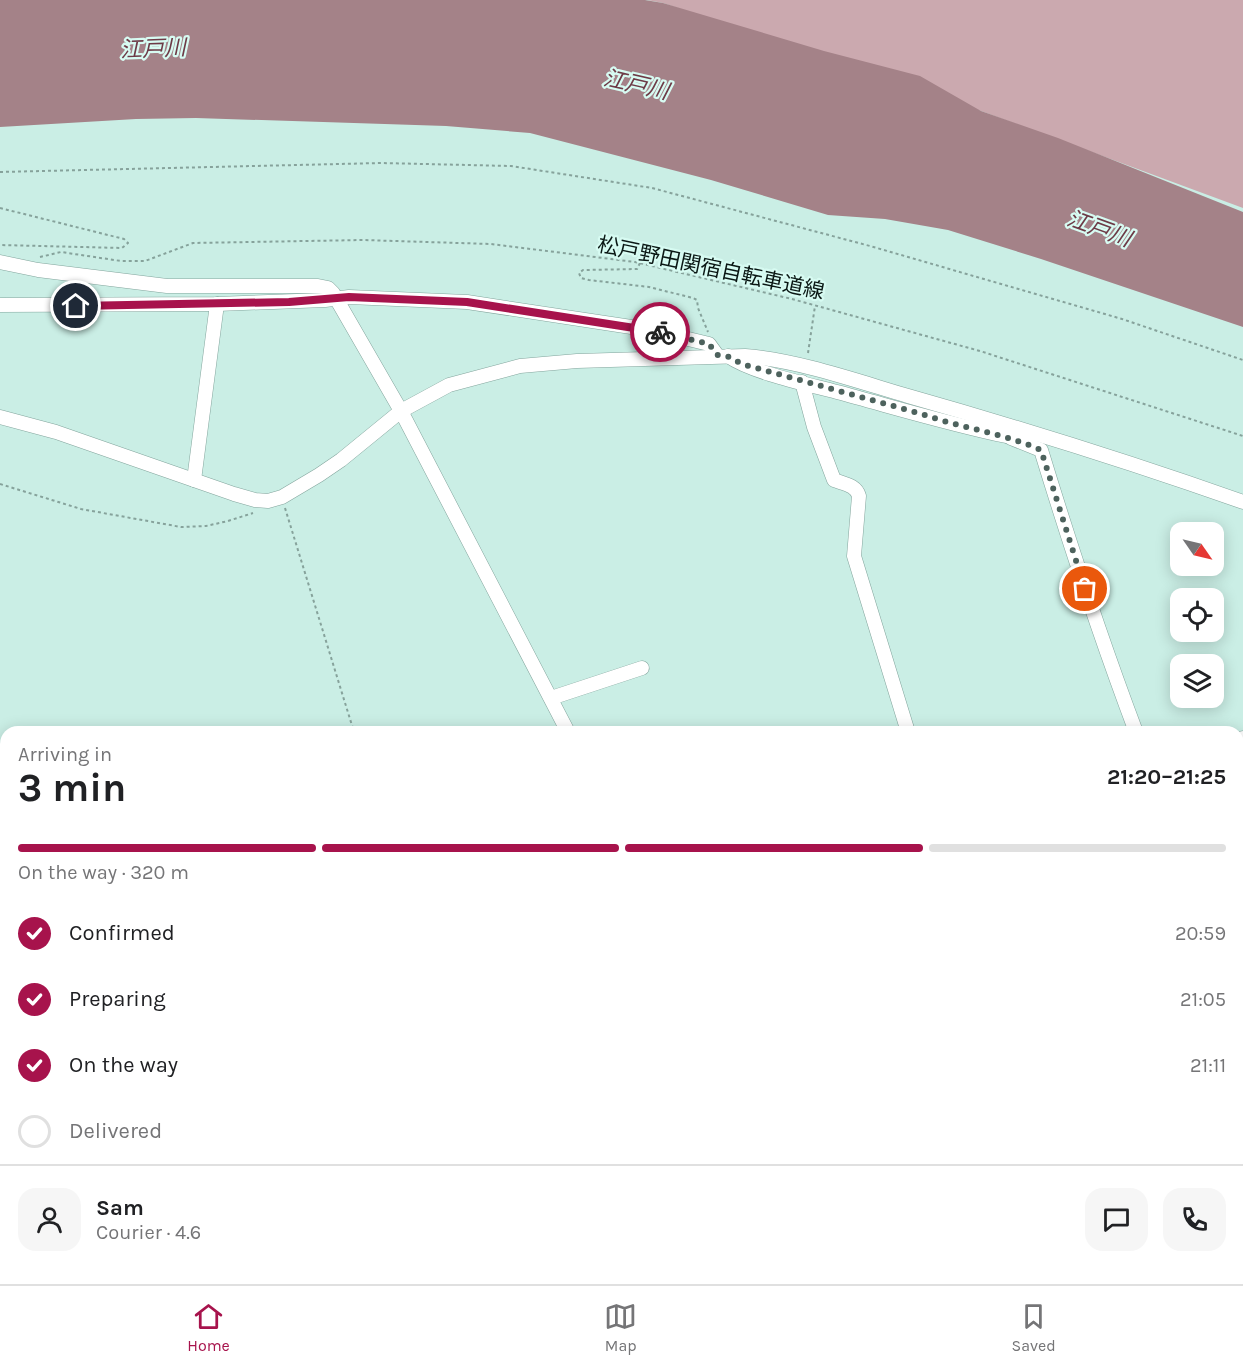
<!DOCTYPE html>
<html lang="en">
<head>
<meta charset="utf-8">
<style>
  body { margin:0; font-family:Karla,"Noto Sans JP",sans-serif; background:#f6f6f6; color:#202124; height:100vh; display:flex; flex-direction:column; font-size:22px; white-space:nowrap }
  * { box-sizing:border-box; margin:0 }
  p { font-size:20px; color:#757577 }
  .icon { flex:none; width:33px; height:33px; fill:none; stroke:currentColor; stroke-width:2; stroke-linecap:round; stroke-linejoin:round }
  .map { position:relative; flex:1; overflow:hidden }
  .sheet { position:absolute; left:0px; top:726px; width:1244px; height:558px; display:flex; flex-direction:column; background:#fff; border-radius:18px 18px 0 0; box-shadow:0 3px 15px #0003 }
  .sheet>* { flex:none }
  .needle { width:39px; rotate:124deg }
  .fabs { position:absolute; left:1170px; top:522px; display:grid; gap:12px }
  .fabs a { display:grid; place-items:center; width:54px; height:54px; border-radius:12px; background:#fff; box-shadow:0 3px 15px #0003; font-size:30px }
  .pin { position:absolute; display:grid; place-items:center; width:51px; height:51px; color:#fff; margin:-26px; border:3px solid #fff; border-radius:50%; box-shadow:0 2px 6px #0007 }
  .courier { position:absolute; display:grid; place-items:center; width:60px; height:60px; margin:-30px; border:4px solid #a7134c; border-radius:50%; background:#fff; color:#222; box-shadow:0 2px 8px #0007 }
  .overview em { font-style:normal; font-weight:700 }
  .overview div { display:flex; flex-direction:column-reverse }
  .overview { display:flex; align-items:center; justify-content:space-between; height:102px; padding:0 18px }
  h1 { font-size:39px; font-weight:700; line-height:45px }
  .bar { display:grid; grid-template-columns:repeat(4,1fr); gap:9px 6px; align-content:center; height:72px; padding:0 18px }
  .bar i { height:8px; border-radius:4px; background:#e0e0e0 }
  .bar .selected { background:#a7134c }
  .bar p { grid-column:span 4 }
  .line { display:flex; align-items:center; gap:15px; padding:0 18px; border-top:2px solid #e0e0e0 }
  .line div { flex:1 }
  .round { display:grid; place-items:center; flex:none; width:63px; height:63px; border-radius:18px; background:#f6f6f6 }
  ol { padding:0 18px; list-style:none }
  li { display:flex; align-items:center; gap:18px; height:66px }
  li p { margin-inline-start:auto }
  li .icon { padding:6px; border-radius:50%; background:#a7134c; color:#fff; stroke-width:4 }
  li:last-child { color:#757577 }
  li i { width:33px; height:33px; border:3px solid #e0e0e0; border-radius:50% }
  .tab-bar { display:flex; justify-content:space-around; align-items:center; height:84px; border-top:2px solid #e0e0e0; background:#fff; font-size:16px; color:#757577 }
  .tab-bar a { display:grid; justify-items:center; gap:3px }
  .tab-bar .selected { color:#a7134c }
  .map>svg:first-child { display:block }
  .green { fill:#cba9af }
  .water { fill:#a48288 }
  .lines { fill:none; stroke-linecap:round; stroke-linejoin:round }
  .minor-casing { stroke:#83a59d; stroke-width:15 }
  .major-casing { stroke:#83a59d; stroke-width:20 }
  .path { stroke:#86a29b; stroke-width:2; stroke-dasharray:3 3; stroke-linecap:butt }
  .minor { stroke:#fff; stroke-width:14 }
  .major { stroke:#fff; stroke-width:18 }
  .done { stroke:#4d625d; stroke-width:6; stroke-dasharray:0 10.8 }
  .route { stroke:#a7134c; stroke-width:8 }
  .labels { text-anchor:middle; dominant-baseline:central; stroke-width:4.5; stroke-linejoin:round; paint-order:stroke }
  .street-label { font-size:21px; fill:#0a1714; stroke:#d7fbf2 }
  .water-label { font-size:22px; font-style:italic; fill:#6d3a46; stroke:#d7fbf2 }
</style>
</head>
<body>
<div class="map">
<svg width="1243" height="1284" viewBox="0 0 1243 1284">
  <rect width="100%" height="100%" fill="#caeee5"/>
  <polygon class="green" points="647,0 1243,0 1243,208 981,111 663,3"/>
  <polygon class="water" points="0,0 645,0 663,3 824,51 920,76 981,111 1058,138 1243,212 1243,327 1041,259 948,230 885,219 828,215 711,180 530,133 446,126 196,118 136,119 0,127"/>
  <g class="lines">
    <defs>
      <g id="minor">
        <polyline points="0,262 38,270 167,286 318,286 328,288 333,293 401,411 568,732"/>
        <polyline points="0,305 217,304 325,300 349,297 467,302 651,330 709,344 717,355"/>
        <path d="M728,356C753,373 807,384 837,392C893,407 949,424 1006,436"/>
        <path d="M802,382L814,427L834,480C844,484 856,485 859,496L854,556L908,732"/>
        <path d="M0,417L56,432L234,494L255,500L268,501L282,497L319,475L341,460L401,411L449,385L520,366L577,361L745,356C797,360 857,381 908,396C1021,428 1133,463 1243,502"/>
        <path d="M994,425L1011,438L1041,450C1070,545 1101,639 1136,732"/>
        <polyline points="194,480 217,304"/>
        <polyline points="551,698 642,668"/>
        <polyline points="1238,740 1243,738"/>
        <polyline points="0,831 6,832"/>
        <polyline points="1238,920 1243,921"/>
        <polyline points="748,1278 749,1284"/>
      </g>
      <g id="major">
        <polyline points="0,953 6,972"/>
        <polyline points="1238,1238 1243,1237"/>
        <polyline points="101,1278 103,1284"/>
        <polyline points="1096,1284 1115,1278"/>
      </g>
    </defs>
    <use href="#minor" class="minor-casing"/>
    <use href="#major" class="major-casing"/>
    <g class="path">
      <polyline points="0,172 381,163 511,166 652,188 870,246 1122,319 1243,360"/>
      <polyline points="0,208 124,239 128,243 122,248 0,245"/>
      <polyline points="40,257 61,252 121,261 145,261 193,243 363,240 491,244 635,262 792,299 980,351 1243,436"/>
      <polyline points="640,263 637,269 583,270 579,273 581,278 589,280 649,287 693,298 697,300 698,308 708,332"/>
      <polyline points="808,353 815,306"/>
      <polyline points="0,484 81,509 181,527 206,526 228,521 253,513"/>
      <polyline points="285,508 354,732"/>
      <polyline points="0,902 6,920"/>
      <polyline points="0,1007 6,1026"/>
      <polyline points="532,1278 534,1284"/>
    </g>
    <use href="#minor" class="minor"/>
    <use href="#major" class="major"/>
  </g>
  <g class="lines">
    <path class="done" d="M660,332L709,344L717,355L727,356L742,364L922,414C961,428 1003,433 1041,450L1085,589"/>
    <polyline class="route" points="76,306 289,302 349,297 467,302 660,332"/>
  </g>
  <g class="labels">
    <g class="street-label">
      <text transform="translate(711 268) rotate(12)">松戸野田関宿自転車道線</text>
    </g>
    <g class="water-label">
      <text transform="translate(153 49) rotate(-2)">江戸川</text>
      <text transform="translate(636 85) rotate(13)">江戸川</text>
      <text transform="translate(1099 229) rotate(20)">江戸川</text>
    </g>
  </g>
</svg>
<div class="fabs">
<a><svg class="needle" viewBox="-14 -14 28 28"><path d="M0-13l5 13h-10z" fill="#e53935"/><path d="M0 13l5-13h-10z" fill="#757577"/></svg></a>
<a><svg class="icon" aria-label="locate" viewBox="0 0 24 24"><circle cx="12" cy="12" r="6"/><path d="M12 2v4M12 18v4M2 12h4M18 12h4"/></svg></a>
<a><svg class="icon" aria-label="layers" viewBox="0 0 24 24"><path d="M12 4l9 5-9 5-9-5zM3 14l9 5 9-5"/></svg></a>
</div>
<div class="pin" style="left:1085px;top:589px;background:#ea580c"><svg class="icon" aria-label="bag" viewBox="0 0 24 24"><path d="M5 8h14l-1 12H6zM9 8a3 3 0 0 1 6 0"/></svg></div>
<div class="pin" style="left:76px;top:306px;background:#1f2937"><svg class="icon" aria-label="home" viewBox="0 0 24 24"><path d="M3 11l9-7 9 7M6 9v11h12V9"/></svg></div>
<div class="courier" style="left:660px;top:332px"><svg class="icon" aria-label="bike" viewBox="0 0 24 24"><circle cx="6" cy="16" r="4"/><circle cx="18" cy="16" r="4"/><path d="M6 16l4-8h5l3 8M10 8l3 8H6M13 5h3"/></svg></div>
<section class="sheet">
<div class="overview"><div><h1>3 min</h1><p>Arriving in</p></div><em>21:20–21:25</em></div>
<div class="bar"><i class="selected"></i><i class="selected"></i><i class="selected"></i><i></i><p>On the way · 320 m</p></div>
<ol>
<li><svg class="icon" aria-label="check" viewBox="0 0 24 24"><path d="M5 12l5 5 9-10"/></svg>Confirmed<p>20:59</p></li>
<li><svg class="icon" aria-label="check" viewBox="0 0 24 24"><path d="M5 12l5 5 9-10"/></svg>Preparing<p>21:05</p></li>
<li><svg class="icon" aria-label="check" viewBox="0 0 24 24"><path d="M5 12l5 5 9-10"/></svg>On the way<p>21:11</p></li>
<li><i></i>Delivered</li>
</ol>
<div class="line" style="height:108px"><a class="round"><svg class="icon" aria-label="person" viewBox="0 0 24 24"><circle cx="12" cy="8" r="4"/><path d="M4 21q1-7 8-7t8 7"/></svg></a><div><b>Sam</b><p>Courier · 4.6</p></div><a class="round"><svg class="icon" aria-label="chat" viewBox="0 0 24 24"><path d="M4 5h16v11H9l-5 4z"/></svg></a><a class="round"><svg class="icon" aria-label="phone" viewBox="0 0 24 24"><path d="M5 4h4l2 5-3 2q2 4 5 5l2-3 5 2v4C11 20 4 13 5 4z"/></svg></a></div>
</section>
</div>
<nav class="tab-bar">
<a class="selected"><svg class="icon" aria-label="home" viewBox="0 0 24 24"><path d="M3 11l9-7 9 7M6 9v11h12V9"/></svg>Home</a>
<a><svg class="icon" aria-label="map" viewBox="0 0 24 24"><path d="M3 6l6-2 6 2 6-2v14l-6 2-6-2-6 2zM9 4v14M15 6v14"/></svg>Map</a>
<a><svg class="icon" aria-label="saved" viewBox="0 0 24 24"><path d="M7 4h10v16l-5-4-5 4z"/></svg>Saved</a>
</nav>
</body>
</html>
